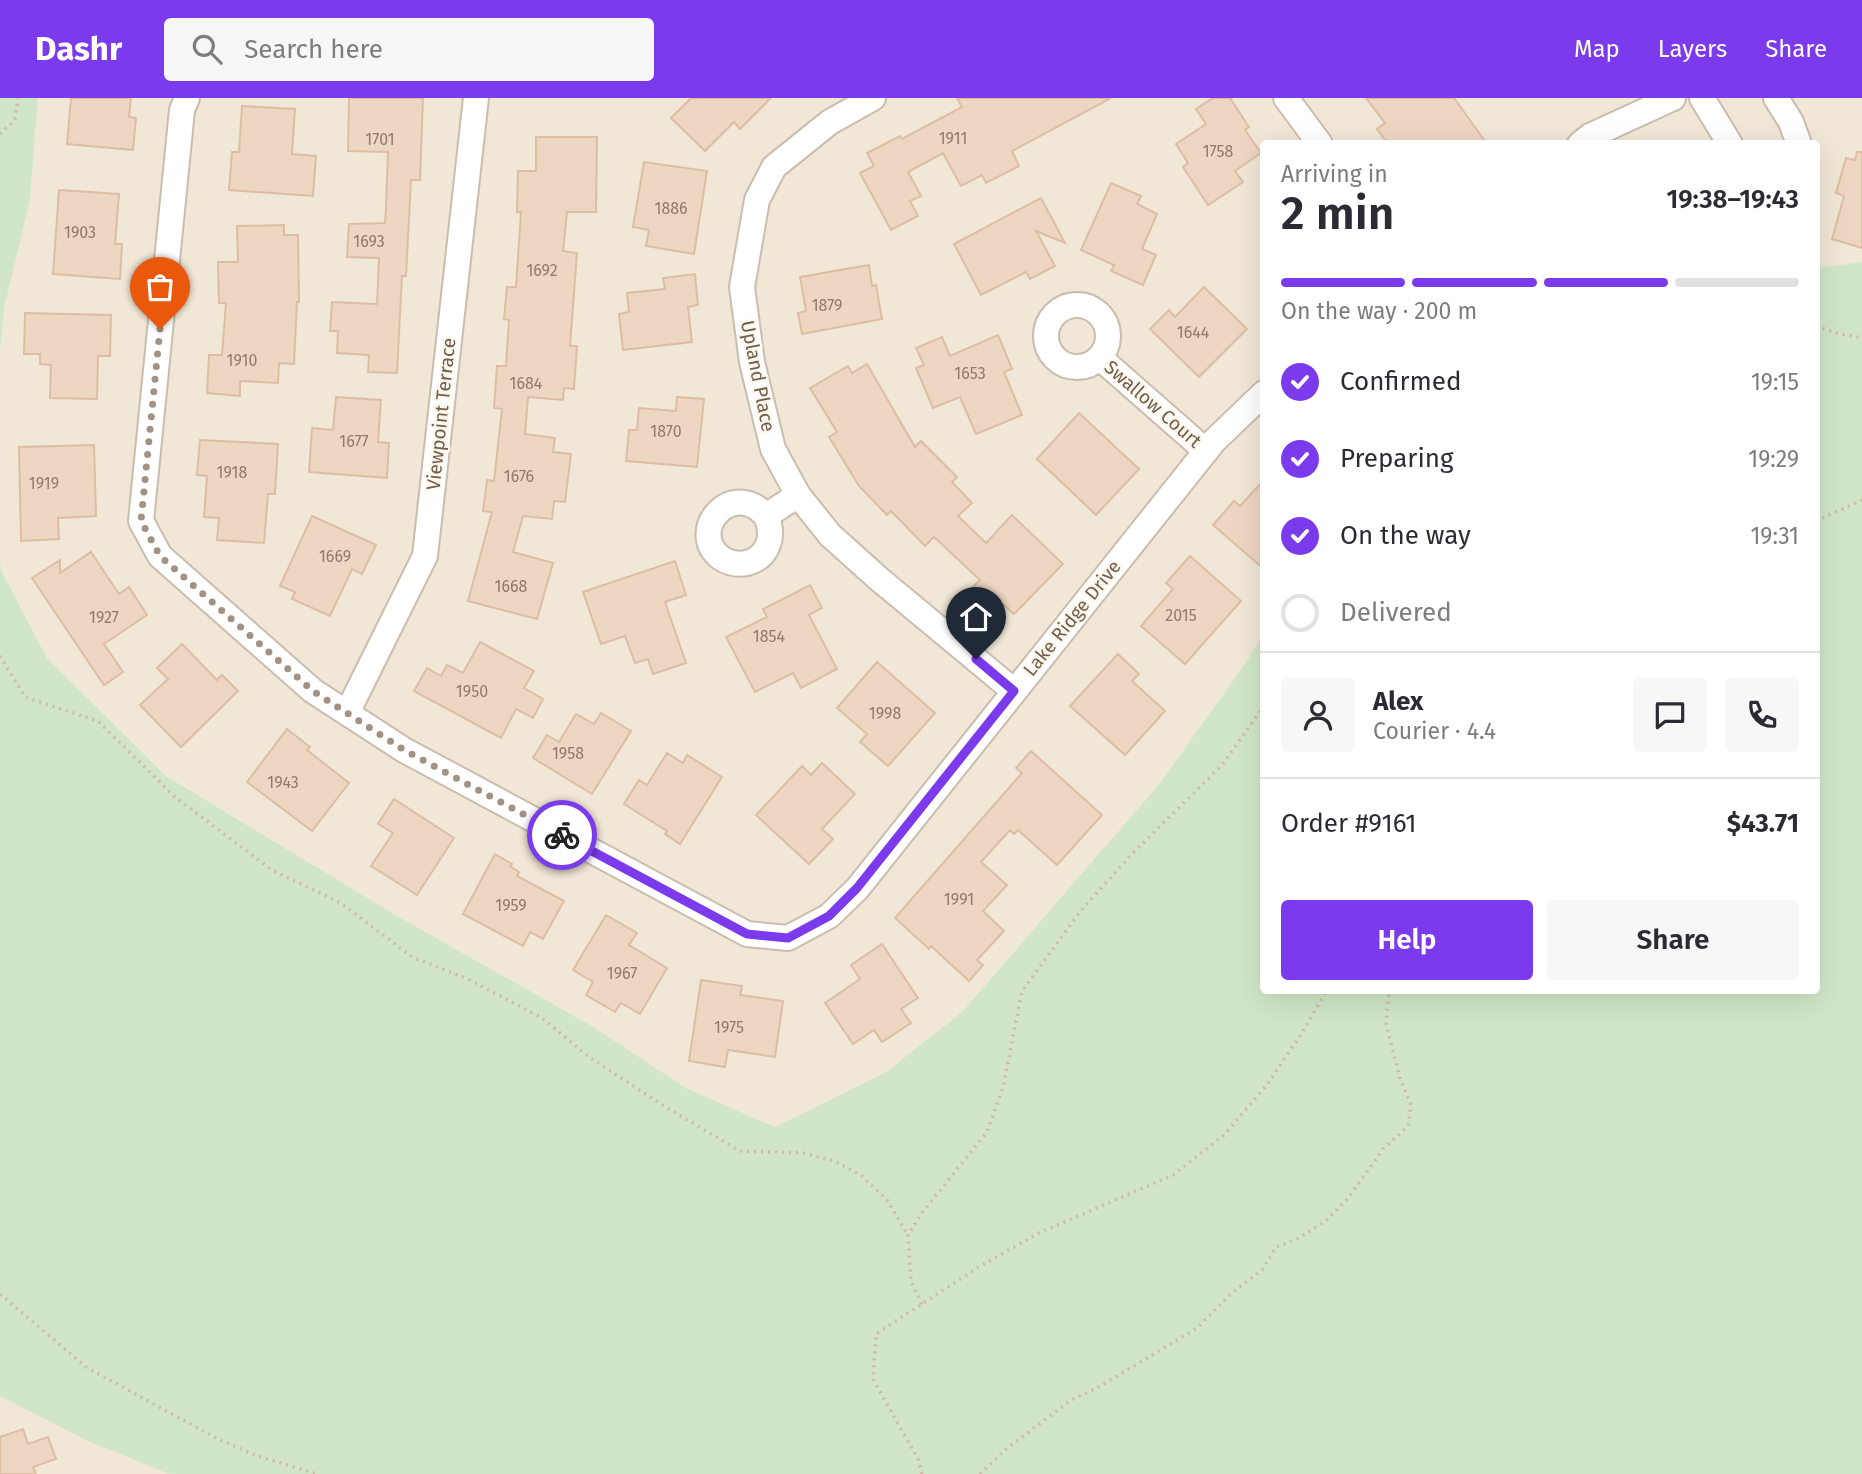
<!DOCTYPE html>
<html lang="en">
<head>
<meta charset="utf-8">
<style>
  body { margin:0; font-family:"Fira Sans",sans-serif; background:#f7f7f7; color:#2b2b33; height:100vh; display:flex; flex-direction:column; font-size:26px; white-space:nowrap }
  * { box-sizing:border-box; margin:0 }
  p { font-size:23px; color:#7c7c81 }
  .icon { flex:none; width:38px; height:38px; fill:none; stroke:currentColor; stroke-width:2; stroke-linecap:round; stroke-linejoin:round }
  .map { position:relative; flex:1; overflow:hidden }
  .sheet { position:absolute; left:1260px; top:42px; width:560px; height:854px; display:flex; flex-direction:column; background:#fff; border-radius:7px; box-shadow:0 7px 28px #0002 }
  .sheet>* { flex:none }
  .pin { position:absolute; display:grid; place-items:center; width:60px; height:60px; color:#fff; margin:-72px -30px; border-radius:50% 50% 50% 0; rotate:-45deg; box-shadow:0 0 7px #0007 }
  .pin .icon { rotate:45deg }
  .courier { position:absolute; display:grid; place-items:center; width:70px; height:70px; margin:-35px; border:5px solid #7c3aed; border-radius:50%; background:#fff; color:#222; box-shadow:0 2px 9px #0007 }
  .headline em { font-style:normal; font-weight:600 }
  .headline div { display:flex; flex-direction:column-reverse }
  .headline { display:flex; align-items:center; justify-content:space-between; height:119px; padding:0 21px }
  h1 { font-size:46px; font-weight:600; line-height:52px }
  .bar { display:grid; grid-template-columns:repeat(4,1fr); gap:10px 7px; align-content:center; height:84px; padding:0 21px }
  .bar i { height:9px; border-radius:5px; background:#e1e1e2 }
  .bar .active { background:#7c3aed }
  .bar p { grid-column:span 4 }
  .line { display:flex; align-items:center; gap:18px; padding:0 21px; border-top:2px solid #e1e1e2 }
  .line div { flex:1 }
  .round { display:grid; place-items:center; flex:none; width:74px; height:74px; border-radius:7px; background:#f7f7f7 }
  ol { padding:0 21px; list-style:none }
  li { display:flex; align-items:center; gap:21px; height:77px }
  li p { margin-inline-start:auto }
  li .icon { padding:7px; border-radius:50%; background:#7c3aed; color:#fff; stroke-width:4 }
  li:last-child { color:#7c7c81 }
  li i { width:38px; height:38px; border:4px solid #e1e1e2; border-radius:50% }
  .primary-button { display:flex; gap:14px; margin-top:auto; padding:14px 21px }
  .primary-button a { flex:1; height:80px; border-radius:7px; background:#7c3aed; color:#fff; font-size:28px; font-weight:600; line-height:80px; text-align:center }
  .primary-button a+a { background:#f7f7f7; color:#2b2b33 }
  header { display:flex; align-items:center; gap:42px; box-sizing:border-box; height:98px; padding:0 35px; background:#7c3aed; color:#fff }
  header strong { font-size:33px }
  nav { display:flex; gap:38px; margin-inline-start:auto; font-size:24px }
  .search { width:490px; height:63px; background:#f7f7f7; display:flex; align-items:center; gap:18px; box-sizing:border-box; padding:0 24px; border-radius:7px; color:#7c7c81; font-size:26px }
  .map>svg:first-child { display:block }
  .residential { fill:#f1e7d6 }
  .green { fill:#d1e6c7 }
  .building { fill:#edd6c2; stroke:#ddbea4; stroke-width:2 }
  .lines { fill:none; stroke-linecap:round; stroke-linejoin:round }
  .minor-casing { stroke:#cbbdae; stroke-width:28 }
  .path { stroke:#d1b9a5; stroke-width:3.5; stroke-dasharray:2 5; stroke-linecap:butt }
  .minor { stroke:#fff; stroke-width:24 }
  .done { stroke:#a19284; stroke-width:7; stroke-dasharray:0 12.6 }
  .route { stroke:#7c3aed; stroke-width:9 }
  .labels { text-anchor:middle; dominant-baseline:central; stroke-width:5; stroke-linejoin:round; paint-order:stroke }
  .number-label { font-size:16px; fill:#907b6b }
  .street-label { font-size:19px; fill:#715d4e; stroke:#fdf8ed }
</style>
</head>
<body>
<header>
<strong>Dashr</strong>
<div class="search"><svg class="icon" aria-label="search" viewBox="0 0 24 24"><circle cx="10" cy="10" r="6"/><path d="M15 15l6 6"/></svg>Search here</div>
<nav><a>Map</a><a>Layers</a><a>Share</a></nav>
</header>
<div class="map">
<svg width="1862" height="1376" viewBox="0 0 1862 1376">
  <rect width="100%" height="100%" fill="#faf4e7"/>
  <g class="residential">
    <polygon points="38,0 1862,0 1862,164 1817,170 1816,46 1264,46 1263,536 1247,563 1160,685 962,914 886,974 775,1029 686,990 592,928 399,819 166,678 47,560 1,472 0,459 0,255 4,211 30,102"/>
    <polygon points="0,1256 239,1376 0,1376"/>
  </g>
  <g class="green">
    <polygon points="0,0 38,0 30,102 4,211 0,255"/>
    <polygon points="1862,164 1862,1376 169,1376 88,1343 0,1298 0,459 1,472 47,560 166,678 399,819 592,928 686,990 775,1029 886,974 962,914 1160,685 1247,563 1263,536 1264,892 1816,892 1817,170"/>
  </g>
  <g class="building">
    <polygon points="71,0 131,0 129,19 136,20 133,52 67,46"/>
    <polygon points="349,0 423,0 420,82 411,82 406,178 402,178 397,275 368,274 369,257 337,255 338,233 330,233 332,204 377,206 379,160 347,159 349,126 385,125 386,109 388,54 348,53"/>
    <polygon points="691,0 771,0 740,31 734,24 705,53 671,20"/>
    <polygon points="957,0 1111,0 1012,53 1019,68 986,85 982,77 961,88 943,55 908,74 921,98 910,103 918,118 891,132 860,75 874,68 867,55 900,38 902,41 962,9"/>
    <polygon points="1213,0 1230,0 1249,29 1245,32 1261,55 1235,73 1243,84 1208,107 1183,69 1188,65 1176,46 1206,26 1196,11"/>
    <polygon points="1366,0 1454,0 1487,46 1388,46 1377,31 1385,25"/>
    <polygon points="242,8 295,11 292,56 316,58 313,98 229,92 232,54 239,54"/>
    <polygon points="536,39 597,39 596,114 567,114 563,153 577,155 570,248 577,248 574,291 564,290 563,302 528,299 525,336 555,340 553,354 571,356 565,404 554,403 552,421 523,418 513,454 553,465 537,521 468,503 492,414 483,413 487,382 494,383 502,311 494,310 497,268 506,268 509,222 504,221 507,189 516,189 521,114 517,114 518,73 536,73"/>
    <polygon points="1857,54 1862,54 1862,150 1832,141 1844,98 1836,95 1846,60 1855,62"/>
    <polygon points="644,64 707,73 694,156 646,148 649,132 633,129"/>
    <polygon points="1111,85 1141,98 1137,106 1157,116 1142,151 1156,157 1143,187 1111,173 1114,167 1081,152"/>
    <polygon points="59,92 119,96 115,146 122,146 120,181 53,176"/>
    <polygon points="1041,100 1065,145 1036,133 1055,168 1030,181 1026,174 981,197 954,146"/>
    <polygon points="284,127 284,137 298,137 299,204 297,204 294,266 279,265 278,285 240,283 240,298 207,295 209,257 222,257 226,205 219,205 218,164 238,164 237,128"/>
    <polygon points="869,167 872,188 876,187 882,221 802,236 798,215 806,213 800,179"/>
    <polygon points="695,176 698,207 688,209 692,244 623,252 619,216 629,214 627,195 665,191 663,180"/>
    <polygon points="1204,189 1247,231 1199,279 1150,231 1169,212 1175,219"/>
    <polygon points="25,215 111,217 110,258 98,258 97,301 50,300 51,267 40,266 40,256 24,256"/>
    <polygon points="998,237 1012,271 1004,274 1022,317 976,336 960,299 933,310 916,270 924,267 916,250 942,239 950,258"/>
    <polygon points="867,266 915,349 921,343 957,379 952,384 972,405 958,418 986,445 1012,417 1063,466 1014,516 1004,507 998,513 973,489 980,482 934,439 925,448 891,413 887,417 859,388 829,339 837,334 810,290 848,268 852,275"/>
    <polygon points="336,299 381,302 378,344 389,345 387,380 309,374 312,330 333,332"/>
    <polygon points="677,299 704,301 697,369 626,363 629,332 637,332 639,310 676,313"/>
    <polygon points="1079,315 1139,371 1096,417 1037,361"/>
    <polygon points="200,342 278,346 275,396 268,396 264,445 217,442 219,420 204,419 207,378 197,377"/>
    <polygon points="94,347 96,418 58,420 59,441 21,443 19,349"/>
    <polygon points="1264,382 1264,471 1213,427 1234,403 1240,408"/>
    <polygon points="312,418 376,447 362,476 352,471 330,518 292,501 295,494 280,488"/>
    <polygon points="91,454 119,496 129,489 147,517 104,546 123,574 104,587 32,480 60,462 60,475"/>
    <polygon points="1190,458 1241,503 1185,566 1141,528 1173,491 1166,485"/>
    <polygon points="675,463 686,497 665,504 686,565 653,576 648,561 635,565 625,538 601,546 583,494"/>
    <polygon points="810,487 822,510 809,517 837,571 801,590 793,575 755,594 726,539 767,519 763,511"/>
    <polygon points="480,544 534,573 524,590 543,601 533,620 516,611 501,640 414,593 427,570 441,578 447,567 463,575"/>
    <polygon points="182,546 217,582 222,577 238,593 181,649 140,607 168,581 157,570"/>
    <polygon points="1118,556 1139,576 1132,583 1165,613 1125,657 1070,608"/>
    <polygon points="877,564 935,615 888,668 860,644 867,636 837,610"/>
    <polygon points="601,615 631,633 592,696 533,660 547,637 559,644 576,616 594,626"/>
    <polygon points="287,631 310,649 307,652 349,685 312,733 247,684"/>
    <polygon points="1031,653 1102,717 1057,767 1018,732 1014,736 1010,732 981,764 1007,787 983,813 1004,833 977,862 983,867 969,883 931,848 929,851 895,820 1022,675 1016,670"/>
    <polygon points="667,655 683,665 687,657 722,679 680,746 665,736 667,733 624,706 639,682 647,687"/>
    <polygon points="822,665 855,696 822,731 833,741 809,766 756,717 802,668 811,677"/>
    <polygon points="394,701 454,740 417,797 371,768 393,735 378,726"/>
    <polygon points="495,756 512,766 510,768 519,774 517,778 564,803 543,841 530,834 523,848 463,816"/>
    <polygon points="606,817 637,835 629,847 667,870 640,916 621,905 615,914 586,897 593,884 573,872"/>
    <polygon points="882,846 918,900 901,911 911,925 882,944 874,932 853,946 825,905 860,881 851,867"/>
    <polygon points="701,882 742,888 740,897 783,903 775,959 728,952 725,969 689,963"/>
    <polygon points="23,1331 28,1346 48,1339 56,1361 33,1369 36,1376 0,1376 0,1339"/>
  </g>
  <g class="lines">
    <defs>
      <g id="minor">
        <polyline points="187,0 182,12 141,423 160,458 313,593 404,652 747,836 788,840 829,818 857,791 1214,343 1264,295"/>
        <polyline points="873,0 830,24 774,69 757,102 742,189 752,264 773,351 798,397 830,437 879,481 1014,593"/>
        <polyline points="1286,0 1320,46"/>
        <polyline points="1702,0 1730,46"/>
        <polyline points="1776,0 1791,24 1799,46"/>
        <polyline points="1580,46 1590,38 1673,0"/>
        <circle cx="1077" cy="238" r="31"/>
        <polyline points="1100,260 1206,353"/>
        <path d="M766,418C732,379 686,434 721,460C729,465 738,467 747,465C769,459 775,437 766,418L798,397"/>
        <polyline points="347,615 425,458 476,0"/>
      </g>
    </defs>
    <use href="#minor" class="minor-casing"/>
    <g class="path">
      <polyline points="0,36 15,22 18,0"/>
      <polyline points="1816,228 1836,235 1862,240"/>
      <polyline points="1816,423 1862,402"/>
      <polyline points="0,558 25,599 98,623 175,699 272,772 341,805 412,859 468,881 542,920 589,959 664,1008 740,1053 803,1055 835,1063 862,1078 887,1102 908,1137"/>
      <polyline points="0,1196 86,1269 218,1341 255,1357 317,1376"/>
      <polyline points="922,1206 911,1184 908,1137 921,1116 987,1034 1003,989 1022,893 1083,810 1133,755 1222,667 1264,608"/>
      <polyline points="922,1376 918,1361 873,1281 876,1236 977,1170 1039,1135 1173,1077 1224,1037 1266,988 1300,938 1327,892"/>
      <polyline points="980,1376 1006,1351 1071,1302 1097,1290 1197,1230 1233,1194 1262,1172 1276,1149 1299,1140 1327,1122 1348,1100 1384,1050 1408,1028 1411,1007 1400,980 1386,926 1389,892"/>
    </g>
    <use href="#minor" class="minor"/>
  </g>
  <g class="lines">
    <polyline class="done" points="160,231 141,423 160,458 313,593 404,652 562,737"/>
    <polyline class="route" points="562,737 747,836 788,840 829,818 857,790 1014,593 976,561"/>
  </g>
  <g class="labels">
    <g class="number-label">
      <text x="953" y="40">1911</text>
      <text x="380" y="41">1701</text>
      <text x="1218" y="53">1758</text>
      <text x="671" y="110">1886</text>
      <text x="80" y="134">1903</text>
      <text x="369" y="143">1693</text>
      <text x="542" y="172">1692</text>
      <text x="827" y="207">1879</text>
      <text x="1193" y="234">1644</text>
      <text x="242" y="262">1910</text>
      <text x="970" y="275">1653</text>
      <text x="526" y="285">1684</text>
      <text x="666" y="333">1870</text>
      <text x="354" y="343">1677</text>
      <text x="232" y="374">1918</text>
      <text x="519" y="378">1676</text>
      <text x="44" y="385">1919</text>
      <text x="335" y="458">1669</text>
      <text x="511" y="488">1668</text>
      <text x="1181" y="517">2015</text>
      <text x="104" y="519">1927</text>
      <text x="769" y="538">1854</text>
      <text x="472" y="593">1950</text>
      <text x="885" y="615">1998</text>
      <text x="568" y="655">1958</text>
      <text x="283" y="684">1943</text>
      <text x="959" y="801">1991</text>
      <text x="511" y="807">1959</text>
      <text x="622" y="875">1967</text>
      <text x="729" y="929">1975</text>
    </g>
    <g class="street-label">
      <text transform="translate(758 278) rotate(79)">Upland Place</text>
      <text transform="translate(1153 306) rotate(41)">Swallow Court</text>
      <text transform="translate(441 316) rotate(-84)">Viewpoint Terrace</text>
      <text transform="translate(1072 520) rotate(-51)">Lake Ridge Drive</text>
    </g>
  </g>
</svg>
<div class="pin" style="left:160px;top:231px;background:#ea580c"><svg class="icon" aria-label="bag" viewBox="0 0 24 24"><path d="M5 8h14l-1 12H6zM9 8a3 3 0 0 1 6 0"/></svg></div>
<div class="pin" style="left:976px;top:561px;background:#1f2937"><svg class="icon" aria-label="home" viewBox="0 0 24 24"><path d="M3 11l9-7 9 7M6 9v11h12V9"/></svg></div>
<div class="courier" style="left:562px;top:737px"><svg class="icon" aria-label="bike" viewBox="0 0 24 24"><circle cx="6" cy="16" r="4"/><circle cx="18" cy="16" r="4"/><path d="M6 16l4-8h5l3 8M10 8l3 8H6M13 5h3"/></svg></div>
<section class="sheet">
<div class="headline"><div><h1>2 min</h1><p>Arriving in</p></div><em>19:38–19:43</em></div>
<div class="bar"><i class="active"></i><i class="active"></i><i class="active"></i><i></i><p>On the way · 200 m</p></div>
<ol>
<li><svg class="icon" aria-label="check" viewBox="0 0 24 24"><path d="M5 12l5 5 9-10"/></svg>Confirmed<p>19:15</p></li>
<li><svg class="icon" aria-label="check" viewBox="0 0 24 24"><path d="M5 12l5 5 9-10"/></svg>Preparing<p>19:29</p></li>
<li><svg class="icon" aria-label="check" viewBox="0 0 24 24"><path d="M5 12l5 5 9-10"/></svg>On the way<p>19:31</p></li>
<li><i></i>Delivered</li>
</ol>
<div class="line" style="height:126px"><a class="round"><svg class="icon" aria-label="person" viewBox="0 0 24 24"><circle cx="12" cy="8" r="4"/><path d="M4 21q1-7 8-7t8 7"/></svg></a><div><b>Alex</b><p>Courier · 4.4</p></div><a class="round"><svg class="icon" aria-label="chat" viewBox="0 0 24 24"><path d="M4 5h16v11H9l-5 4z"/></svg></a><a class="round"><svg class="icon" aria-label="phone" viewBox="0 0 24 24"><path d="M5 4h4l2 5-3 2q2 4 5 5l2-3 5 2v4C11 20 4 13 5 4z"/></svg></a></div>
<div class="line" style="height:91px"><div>Order #9161</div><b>$43.71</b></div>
<div class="primary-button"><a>Help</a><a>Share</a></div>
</section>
</div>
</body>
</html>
